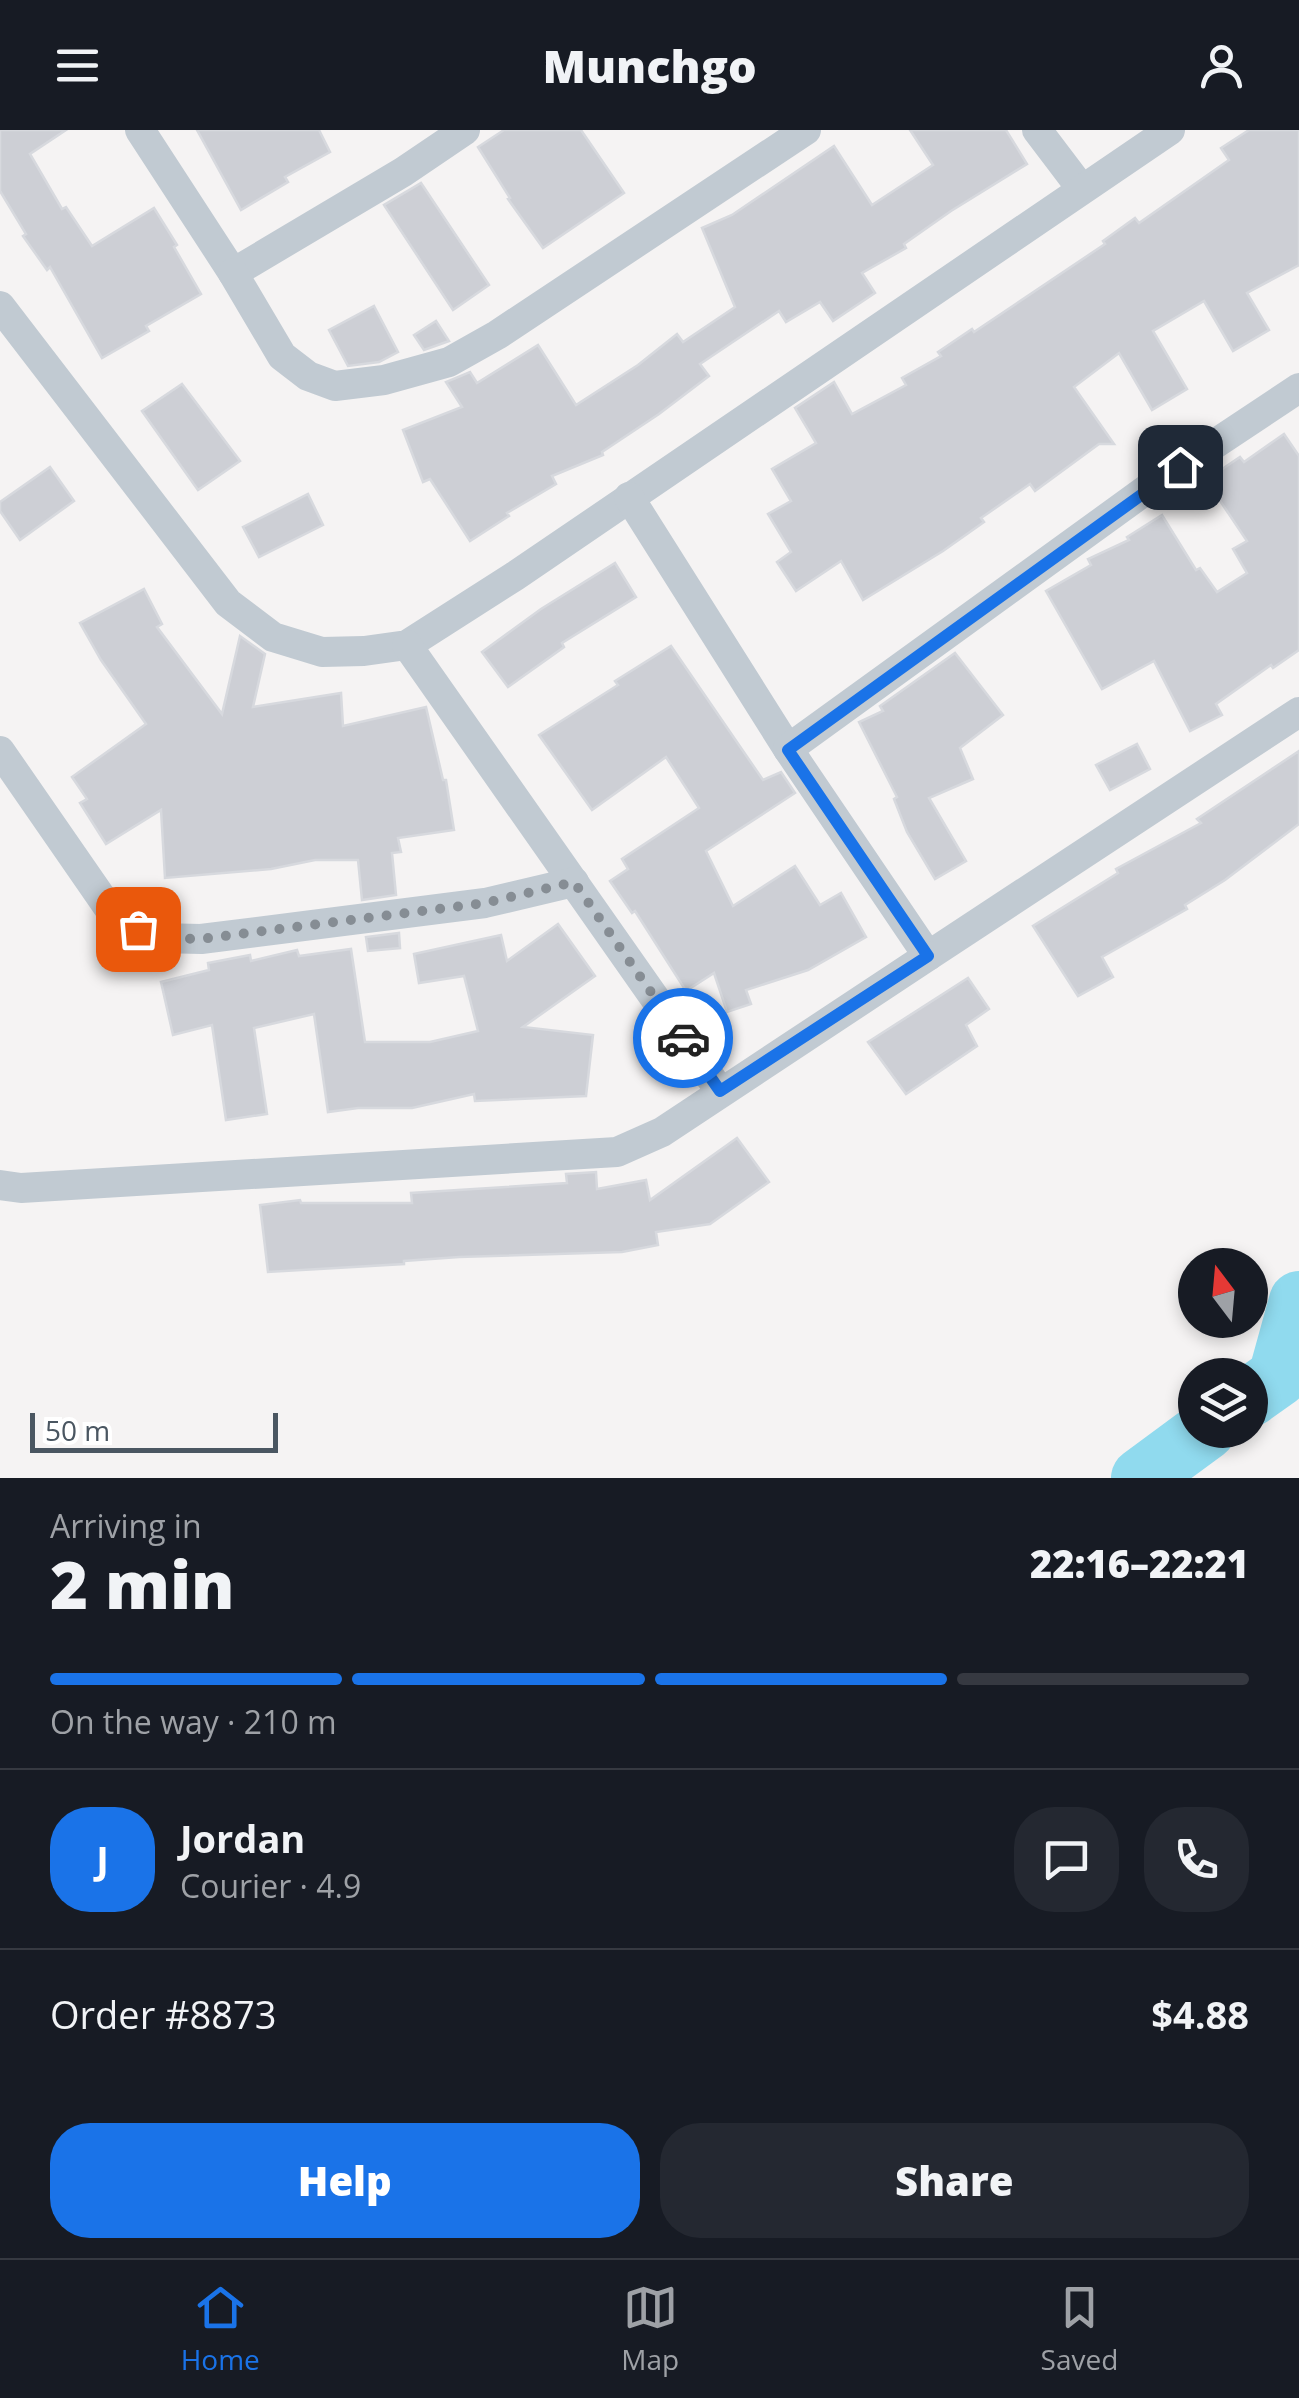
<!DOCTYPE html>
<html lang="en">
<head>
<meta charset="utf-8">
<style>
  body { margin:0; font-family:"Open Sans",sans-serif; background:#242831; color:#f1f3f6; height:100vh; display:flex; flex-direction:column; font-size:38px; white-space:nowrap }
  * { box-sizing:border-box; margin:0 }
  p { font-size:32px; color:#9ea1a6 }
  .icon { flex:none; width:55px; height:55px; fill:none; stroke:currentColor; stroke-width:2; stroke-linecap:round; stroke-linejoin:round }
  .map { position:relative; height:1348px; overflow:hidden }
  .panel { display:flex; flex-direction:column; background:#171b24; flex:1 }
  .panel>* { flex:none }
  .needle { width:65px; rotate:344deg }
  .tools { position:absolute; left:1178px; top:1118px; display:grid; gap:20px }
  .tools a { display:grid; place-items:center; width:90px; height:90px; border-radius:50%; background:#171b24; box-shadow:0 5px 15px #0003; font-size:50px }
  .scale { position:absolute; left:30px; bottom:25px; width:248px; box-sizing:border-box; padding-left:10px; border:5px solid #4a5661; border-top:0; font-size:28px; line-height:35px; white-space:nowrap; color:#4a5661; -webkit-text-stroke:8px #fff; paint-order:stroke }
  .pin { position:absolute; display:grid; place-items:center; width:85px; height:85px; color:#fff; margin:-42px; border-radius:20px; box-shadow:0 5px 15px #0006 }
  .courier { position:absolute; display:grid; place-items:center; width:100px; height:100px; margin:-50px; border:8px solid #1a73e8; border-radius:50%; background:#fff; color:#222; box-shadow:0 2px 12px #0007 }
  .overview em { font-style:normal; font-weight:800 }
  .overview div { display:flex; flex-direction:column-reverse }
  .overview { display:flex; align-items:center; justify-content:space-between; height:170px; padding:0 50px }
  h1 { font-size:65px; font-weight:800; line-height:75px }
  .bar { display:grid; grid-template-columns:repeat(4,1fr); gap:15px 10px; align-content:center; height:120px; padding:0 50px }
  .bar i { height:12px; border-radius:8px; background:#363941 }
  .bar .selected { background:#1a73e8 }
  .bar p { grid-column:span 4 }
  .line { display:flex; align-items:center; gap:25px; padding:0 50px; border-top:2px solid #363941 }
  .line div { flex:1 }
  .round { display:grid; place-items:center; flex:none; width:105px; height:105px; border-radius:40px; background:#242831 }
  .primary-button { display:flex; gap:20px; margin-top:auto; padding:20px 50px }
  .primary-button a { flex:1; height:115px; border-radius:40px; background:#1a73e8; color:#fff; font-size:40px; font-weight:800; line-height:115px; text-align:center }
  .primary-button a+a { background:#242831; color:#f1f3f6 }
  header { display:flex; justify-content:space-between; align-items:center; height:130px; padding:0 50px; background:#171b24; font-size:45px; font-weight:800 }
  .menu { display:flex; justify-content:space-around; align-items:center; height:140px; border-top:2px solid #363941; background:#171b24; font-size:28px; color:#9ea1a6 }
  .menu a { display:grid; justify-items:center; gap:5px }
  .menu .selected { color:#1a73e8 }
  .map>svg:first-child { display:block }
  .lines { fill:none; stroke-linecap:round; stroke-linejoin:round }
  .river { stroke:#90daee; stroke-width:60 }
  .building { fill:#cdcfd5; stroke:#d7d9de; stroke-width:2.5 }
  .street { stroke:#c1cad2; stroke-width:30 }
  .done { stroke:#868d94; stroke-width:10; stroke-dasharray:0 18 }
  .route { stroke:#1a73e8; stroke-width:12 }
</style>
</head>
<body>
<header><svg class="icon" aria-label="menu" viewBox="0 0 24 24"><path d="M4 6h16M4 12h16M4 18h16"/></svg>Munchgo<svg class="icon" aria-label="person" viewBox="0 0 24 24"><circle cx="12" cy="8" r="4"/><path d="M4 21q1-7 8-7t8 7"/></svg></header>
<div class="map">
<svg width="1299" height="1348" viewBox="0 0 1299 1348">
  <rect width="100%" height="100%" fill="#f5f3f3"/>
  <g class="lines">
    <g class="river">
      <polyline points="1250,1267 1278,1247 1299,1171"/>
      <polyline points="1141,1348 1206,1300"/>
    </g>
  </g>
  <g class="building">
    <polygon points="0,0 66,0 30,24 62,79 66,77 92,116 154,78 177,115 174,117 201,164 146,196 149,201 102,228 50,137 47,140 23,106 26,104 0,61"/>
    <polygon points="197,0 319,0 330,22 285,47 288,52 241,80"/>
    <polygon points="504,0 581,0 624,63 543,118 508,69 510,68 478,17"/>
    <polygon points="910,0 1006,0 1027,34 951,81 904,114 906,118 862,143 875,163 833,191 820,172 786,192 779,181 700,234 709,246 659,284 602,322 603,325 552,346 556,354 507,383 509,386 470,411 430,349 423,352 403,300 462,277 446,252 470,242 477,253 538,215 576,275 638,235 677,204 683,212 735,177 702,98 732,85 834,16 872,75 933,35"/>
    <polygon points="1249,0 1299,0 1299,135 1247,163 1269,200 1233,221 1204,171 1153,201 1187,259 1152,280 1119,223 1074,257 1114,314 1099,314 1035,361 1030,354 981,388 984,392 943,421 863,470 841,431 796,461 777,432 791,422 768,384 791,371 772,339 816,313 795,278 834,252 852,284 906,255 902,248 941,226 938,222 972,199 974,202 1105,114 1103,111 1135,88 1139,93 1229,30 1221,18"/>
    <polygon points="421,53 489,155 453,180 384,75"/>
    <polygon points="374,176 398,222 379,232 348,236 329,200"/>
    <polygon points="436,191 449,211 424,220 414,205"/>
    <polygon points="182,254 240,331 198,360 142,281"/>
    <polygon points="1284,304 1299,326 1299,520 1273,538 1271,535 1216,574 1222,585 1190,601 1154,531 1102,559 1046,461 1091,435 1088,429 1129,410 1127,407 1162,385 1196,440 1200,438 1217,462 1247,443 1233,419 1247,411 1206,350 1240,327 1244,332"/>
    <polygon points="50,337 74,371 20,410 0,381 0,372"/>
    <polygon points="308,364 323,395 259,427 243,397"/>
    <polygon points="615,433 636,467 562,513 564,517 508,557 482,522 541,479"/>
    <polygon points="144,459 162,494 157,497 222,584 240,506 265,524 253,577 341,563 343,596 426,577 443,650 446,650 454,700 398,708 401,722 392,723 396,765 362,770 358,730 315,730 271,739 165,748 161,680 106,714 80,673 87,669 72,647 146,594 101,530 80,493"/>
    <polygon points="671,516 763,650 781,642 795,663 706,721 733,776 795,736 820,775 841,763 866,807 808,840 746,860 751,874 727,882 714,843 686,861 635,781 632,783 610,751 628,739 622,729 699,678 666,627 592,680 539,605 618,555 615,551"/>
    <polygon points="955,523 1003,585 960,618 973,649 929,668 966,731 935,749 907,702 894,669 897,667 859,592 883,581 880,576"/>
    <polygon points="1137,614 1150,639 1110,660 1096,635"/>
    <polygon points="1299,621 1299,694 1225,750 1185,775 1187,779 1102,827 1113,847 1078,866 1033,796 1118,743 1116,739 1201,693 1197,689"/>
    <polygon points="558,794 595,846 523,897 593,905 586,966 475,971 474,964 412,978 358,978 328,982 314,884 254,898 267,984 226,990 212,895 173,905 161,852 209,840 208,833 250,825 251,831 297,820 299,826 351,819 365,912 430,912 478,901 464,846 419,853 414,824 501,805 507,831"/>
    <polygon points="399,803 400,818 368,821 366,807"/>
    <polygon points="968,848 989,879 966,895 977,916 906,964 868,912"/>
    <polygon points="737,1008 769,1052 710,1094 656,1102 658,1115 622,1122 459,1127 404,1131 404,1134 268,1142 260,1075 300,1070 301,1073 412,1073 411,1063 567,1053 566,1044 596,1042 597,1059 646,1050 650,1070"/>
  </g>
  <g class="lines">
    <g class="street">
      <polyline points="140,0 233,143 403,42 465,0"/>
      <polyline points="1037,0 1081,58"/>
      <polyline points="233,143 282,226 308,246 335,256 384,250 449,232 497,205 806,0"/>
      <polyline points="0,176 228,473 273,507 322,522 364,521 407,515 515,446 1170,0"/>
      <polyline points="629,367 788,619 928,826 1299,582"/>
      <polyline points="407,515 720,961"/>
      <polyline points="788,619 1150,357 1299,258"/>
      <polyline points="0,621 117,790 158,808 201,809 485,773 574,752"/>
      <polyline points="0,1055 21,1058 617,1022 662,1002 928,826"/>
    </g>
  </g>
  <g class="lines">
    <polyline class="done" points="138,799 158,808 201,809 485,773 574,752 683,908"/>
    <polyline class="route" points="683,908 720,961 928,826 788,620 1180,337"/>
  </g>
</svg>
<div class="tools">
<a><svg class="needle" viewBox="-14 -14 28 28"><path d="M0-13l5 13h-10z" fill="#e53935"/><path d="M0 13l5-13h-10z" fill="#9ea1a6"/></svg></a>
<a><svg class="icon" aria-label="layers" viewBox="0 0 24 24"><path d="M12 4l9 5-9 5-9-5zM3 14l9 5 9-5"/></svg></a>
</div>
<div class="scale">50 m</div>
<div class="pin" style="left:138px;top:799px;background:#ea580c"><svg class="icon" aria-label="bag" viewBox="0 0 24 24"><path d="M5 8h14l-1 12H6zM9 8a3 3 0 0 1 6 0"/></svg></div>
<div class="pin" style="left:1180px;top:337px;background:#1f2937"><svg class="icon" aria-label="home" viewBox="0 0 24 24"><path d="M3 11l9-7 9 7M6 9v11h12V9"/></svg></div>
<div class="courier" style="left:683px;top:908px"><svg class="icon" aria-label="car" viewBox="0 0 24 24"><path d="M5 17H2v-5l4-1 3-4h7l3 4 3 1v5h-3M9 17h6M6 11h13"/><circle cx="7" cy="17" r="2"/><circle cx="17" cy="17" r="2"/></svg></div>
</div>
<section class="panel">
<div class="overview"><div><h1>2 min</h1><p>Arriving in</p></div><em>22:16–22:21</em></div>
<div class="bar"><i class="selected"></i><i class="selected"></i><i class="selected"></i><i></i><p>On the way · 210 m</p></div>
<div class="line" style="height:180px"><b class="round" style="background:#1a73e8;color:#fff">J</b><div><b>Jordan</b><p>Courier · 4.9</p></div><a class="round"><svg class="icon" aria-label="chat" viewBox="0 0 24 24"><path d="M4 5h16v11H9l-5 4z"/></svg></a><a class="round"><svg class="icon" aria-label="phone" viewBox="0 0 24 24"><path d="M5 4h4l2 5-3 2q2 4 5 5l2-3 5 2v4C11 20 4 13 5 4z"/></svg></a></div>
<div class="line" style="height:130px"><div>Order #8873</div><b>$4.88</b></div>
<div class="primary-button"><a>Help</a><a>Share</a></div>
</section>
<nav class="menu">
<a class="selected"><svg class="icon" aria-label="home" viewBox="0 0 24 24"><path d="M3 11l9-7 9 7M6 9v11h12V9"/></svg>Home</a>
<a><svg class="icon" aria-label="map" viewBox="0 0 24 24"><path d="M3 6l6-2 6 2 6-2v14l-6 2-6-2-6 2zM9 4v14M15 6v14"/></svg>Map</a>
<a><svg class="icon" aria-label="saved" viewBox="0 0 24 24"><path d="M7 4h10v16l-5-4-5 4z"/></svg>Saved</a>
</nav>
</body>
</html>
